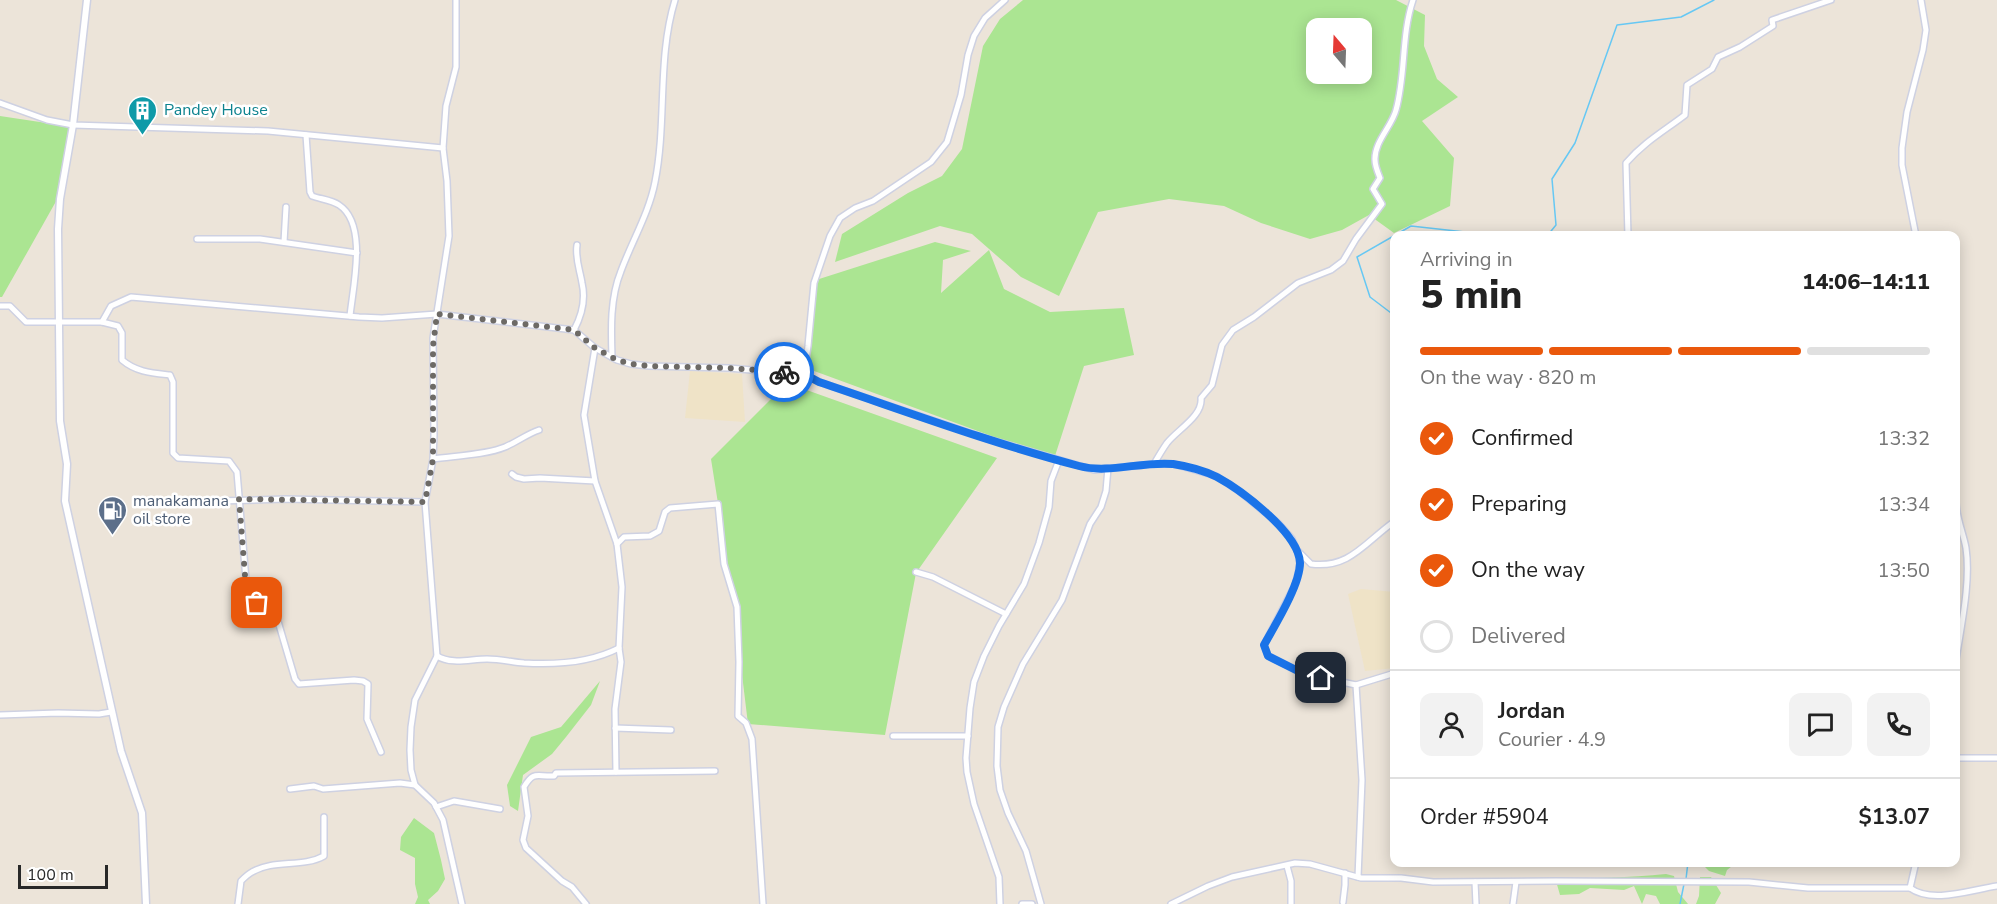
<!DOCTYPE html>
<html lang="en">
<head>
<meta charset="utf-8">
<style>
  body { margin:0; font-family:"Nunito Sans",sans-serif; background:#f2f2f2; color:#222; height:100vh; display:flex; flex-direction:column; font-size:22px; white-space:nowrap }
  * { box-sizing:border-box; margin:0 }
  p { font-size:20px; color:#767676 }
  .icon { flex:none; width:33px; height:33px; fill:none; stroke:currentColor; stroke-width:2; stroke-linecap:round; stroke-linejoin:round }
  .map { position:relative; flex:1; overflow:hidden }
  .panel { position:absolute; left:1390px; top:231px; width:570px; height:636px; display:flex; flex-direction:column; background:#fff; border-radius:12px; box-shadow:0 3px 15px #0003 }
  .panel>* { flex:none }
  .needle { width:39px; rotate:341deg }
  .controls { position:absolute; left:1306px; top:18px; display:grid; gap:12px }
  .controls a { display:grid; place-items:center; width:66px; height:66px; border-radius:12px; background:#fff; box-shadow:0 3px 15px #0003; font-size:30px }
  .scale { position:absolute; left:18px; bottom:15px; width:90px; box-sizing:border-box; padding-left:6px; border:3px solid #282828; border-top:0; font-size:16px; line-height:21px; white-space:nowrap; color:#282828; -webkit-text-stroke:4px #fff; paint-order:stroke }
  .pin { position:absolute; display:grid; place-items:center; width:51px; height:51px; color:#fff; margin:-26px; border-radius:12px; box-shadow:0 3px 9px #0006 }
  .courier { position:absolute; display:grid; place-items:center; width:60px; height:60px; margin:-30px; border:4px solid #1a73e8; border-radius:50%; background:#fff; color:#222; box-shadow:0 2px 8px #0007 }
  .overview em { font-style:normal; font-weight:800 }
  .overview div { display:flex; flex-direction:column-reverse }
  .overview { display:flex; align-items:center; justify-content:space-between; height:102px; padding:0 30px }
  h1 { font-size:39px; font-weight:800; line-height:45px }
  .bar { display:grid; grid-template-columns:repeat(4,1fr); gap:9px 6px; align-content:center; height:72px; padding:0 30px }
  .bar i { height:8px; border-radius:4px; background:#e0e0e0 }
  .bar .current { background:#ea580c }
  .bar p { grid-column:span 4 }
  .line { display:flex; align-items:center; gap:15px; padding:0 30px; border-top:2px solid #e0e0e0 }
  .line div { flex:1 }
  .round { display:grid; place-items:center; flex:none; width:63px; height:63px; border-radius:12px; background:#f2f2f2 }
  ol { padding:0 30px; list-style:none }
  li { display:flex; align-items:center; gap:18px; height:66px }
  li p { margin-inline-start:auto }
  li .icon { padding:6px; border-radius:50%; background:#ea580c; color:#fff; stroke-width:4 }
  li:last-child { color:#767676 }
  li i { width:33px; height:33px; border:3px solid #e0e0e0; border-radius:50% }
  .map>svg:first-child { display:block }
  .education { fill:#efe3c7 }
  .green { fill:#abe592; fill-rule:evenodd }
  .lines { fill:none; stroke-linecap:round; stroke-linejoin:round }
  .stream { stroke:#66c8f4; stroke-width:1.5 }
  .minor-casing { stroke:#ced1e2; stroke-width:8 }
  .tertiary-casing { stroke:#ced1e2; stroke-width:9 }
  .minor { stroke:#fff; stroke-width:5 }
  .tertiary { stroke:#fff; stroke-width:6 }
  .done { stroke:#6d6a66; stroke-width:6; stroke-dasharray:0 10.8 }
  .route { stroke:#1a73e8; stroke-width:8 }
  .labels { text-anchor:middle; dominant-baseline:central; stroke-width:5; stroke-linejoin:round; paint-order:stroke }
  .culture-label { font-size:16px; fill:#0d838f; stroke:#fff; text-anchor:start }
  .service-label { font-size:16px; fill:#4e5e75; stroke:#fff; text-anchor:start }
</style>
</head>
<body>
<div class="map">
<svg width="1997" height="904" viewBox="0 0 1997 904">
  <rect width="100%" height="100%" fill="#ece4d9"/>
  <g class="education">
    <polygon points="690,371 742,374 745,422 685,418"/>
    <polygon points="1361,589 1395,592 1395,668 1365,671 1348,594"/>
  </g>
  <g class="green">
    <path d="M1023,0H1396L1425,15L1424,46L1437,79L1458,97L1422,121L1454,158L1450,206L1394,233L1369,215L1342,230L1310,239L1261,223L1224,206L1169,199L1098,212L1059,296L1021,277L972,234L940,226L835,262L842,234L908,193L942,176L962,149L983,46L1000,19ZM1317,28H1362V74H1317Z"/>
    <polygon points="0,116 73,127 63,189 2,297 0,297"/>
    <polygon points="935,242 971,251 943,260 941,293 989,250 1004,289 1050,312 1124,308 1134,355 1084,366 1054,459 806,368 816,280"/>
    <polygon points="787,383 997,458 916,573 885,735 748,724 732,592 711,459"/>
    <polygon points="600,681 591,705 566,737 552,754 523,775 518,811 510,806 507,785 531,737 561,727"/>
    <polygon points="414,818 434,833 441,860 445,879 438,891 428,900 430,904 415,904 418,897 415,884 415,858 400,850 401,837"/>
    <polygon points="1701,863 1736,863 1727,870 1725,876 1709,871"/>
    <path d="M1666,874L1674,876L1678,892L1688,904H1660L1656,896L1646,894L1642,904L1634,886L1624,890L1590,888L1579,894L1560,895L1556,881C1593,877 1629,878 1666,874Z"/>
    <polygon points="1700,877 1711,877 1721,893 1715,904 1696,904 1699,896"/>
  </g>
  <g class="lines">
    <g class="stream">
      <polyline points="1547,236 1556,225 1552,179 1575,143 1617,25 1681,17 1714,0"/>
      <polyline points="1395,316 1370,297 1357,257 1411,226 1474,233 1483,236"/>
      <polyline points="1686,879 1688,862"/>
      <polyline points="1680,904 1684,884"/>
    </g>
    <defs>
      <g id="minor">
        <polyline points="456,0 456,67 446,106 443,148 447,181 449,236 433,338 434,435 433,459 425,502 437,656 415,700 411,727 410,750 411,770 415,785 434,803 443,820 462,904"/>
        <polyline points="0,103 47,120 73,125 268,131 443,148"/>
        <path d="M306,135L310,192L312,196C320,199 332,200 339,205C368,224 353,286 350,316"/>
        <path d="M1628,236L1626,163C1643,143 1664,131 1685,115L1687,85L1712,69L1718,57L1740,47L1773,26L1772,20L1831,0"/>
        <polyline points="1916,236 1902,165 1902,148 1907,112 1923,50 1926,30 1921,0"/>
        <polyline points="197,239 260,239 357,253"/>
        <polyline points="284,242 286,207"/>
        <path d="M0,306H10L26,322H102L118,326L122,333V360C136,372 152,373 170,375L173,382V453L178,458L229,461L237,472L247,592L257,603L277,618L295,679L299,684L354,680L363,681L368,684L367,719L381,752"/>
        <polyline points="102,322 111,306 131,297 359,317 382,318 437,314 574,330 595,348 617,360 631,364 649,366 729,368 785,373 804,374 819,382 988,439 1094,470 1154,464 1174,464 1216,476 1239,491 1278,523 1292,539 1299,555 1300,564 1296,583 1264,645 1268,656 1304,674 1356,685 1362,780 1358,877"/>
        <path d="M574,330C582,315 586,300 582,283C580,270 575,259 577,245"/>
        <polyline points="595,348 584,415 595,481 617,544 622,587 619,648 621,662 615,709 616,772"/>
        <path d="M612,357C611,329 610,298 621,271C632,241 649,213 655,182C667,122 657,58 675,0"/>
        <polyline points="804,374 808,346 814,283 830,236 840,218 855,208 873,201 931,162 947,142 961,95 968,55 974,36 985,18 1005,0"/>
        <path d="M433,459C453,456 486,455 505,447C517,442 527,434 539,430"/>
        <path d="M1154,464C1158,457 1162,450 1167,443C1177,430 1203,416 1201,398L1212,385L1222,345L1233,330L1254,317L1298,283L1331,270L1343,261L1356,239L1382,204L1373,189L1380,178C1378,173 1375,166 1375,160C1374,142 1392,126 1396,110C1406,74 1401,36 1413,0"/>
        <polyline points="512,474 516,477 524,479 540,478 595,481"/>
        <polyline points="218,501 286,499 425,502"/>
        <path d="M1956,503C1957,520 1963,532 1966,548C1971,582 1961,626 1956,660"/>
        <polyline points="617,544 624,537 650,536 659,531 665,512 670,508 718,504 724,564 737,607 739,662 738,716 746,723 752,739 763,904"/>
        <path d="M1299,552L1311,564C1350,569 1365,542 1395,521"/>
        <polyline points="916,572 933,577 1006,614"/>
        <path d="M437,656C452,665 470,659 487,659C500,659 512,662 524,663C557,665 590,663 619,648"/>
        <polyline points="1356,685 1395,673"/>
        <polyline points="0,715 58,713 99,714 111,712"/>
        <polyline points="615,728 671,730"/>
        <polyline points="893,736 968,736"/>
        <polyline points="1956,758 1997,758"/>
        <polyline points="290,789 314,786 323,789 400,783 415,785"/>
        <polyline points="436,807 454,801 500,809"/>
        <path d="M1916,862L1910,888C1932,904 1970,890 1997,886"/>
        <polyline points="1287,866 1291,881 1291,904"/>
        <polyline points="1475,882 1476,904"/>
        <polyline points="1343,902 1345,885 1345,873"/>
        <path d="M238,904L241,881C244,878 248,874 252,872C274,859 302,868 324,856V817"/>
        <path d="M586,904L572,887L562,881L526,848L523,840L528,816L524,787C534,770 537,777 554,776L556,773L715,771"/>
        <polyline points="1000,904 999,877 974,804 967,772 966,758 970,708 974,682 984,656 999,626 1024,584 1039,543 1049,507 1051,481 1059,460"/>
        <polyline points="1022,904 1032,904"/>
        <polyline points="1041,904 1026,851 1008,813 1000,790 997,766 998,727 1004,707 1023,664 1062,600 1090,524 1101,507 1106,491 1108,468"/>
        <polyline points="1171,904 1208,886 1232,877 1295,863 1310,864 1361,878 1401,878 1433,882 1556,881 1749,882 1808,888 1910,888"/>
        <polyline points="1513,904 1516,882"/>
      </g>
      <polyline id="tertiary" points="87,0 73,125 60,199 58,229 60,421 67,464 65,501 121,751 142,813 146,904"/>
    </defs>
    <use href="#minor" class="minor-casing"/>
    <use href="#tertiary" class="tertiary-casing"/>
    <use href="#minor" class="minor"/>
    <use href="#tertiary" class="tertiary"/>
  </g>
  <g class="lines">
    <polyline class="done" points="257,603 247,592 246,588 239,499 425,502 433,459 433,346 437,314 574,330 595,348 617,360 631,364 650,366 729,368 784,372"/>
    <path class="route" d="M784,372L804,374L819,382C905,411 991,443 1079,466C1109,474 1141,461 1173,464C1186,466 1205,471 1217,477C1241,490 1299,533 1300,563C1300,585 1275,625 1264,645L1268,656L1304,674L1321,678"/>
  </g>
  <defs>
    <symbol id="building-pin" viewBox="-11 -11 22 30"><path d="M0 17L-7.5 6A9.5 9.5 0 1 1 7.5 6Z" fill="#0f9aa8" stroke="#fff"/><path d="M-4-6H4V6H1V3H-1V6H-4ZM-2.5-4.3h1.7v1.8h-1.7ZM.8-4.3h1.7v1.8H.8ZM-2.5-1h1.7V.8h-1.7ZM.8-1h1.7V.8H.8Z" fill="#fff"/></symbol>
    <symbol id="fuel-pin" viewBox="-11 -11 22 30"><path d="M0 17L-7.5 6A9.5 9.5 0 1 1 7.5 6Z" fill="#5c6f8a" stroke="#fff"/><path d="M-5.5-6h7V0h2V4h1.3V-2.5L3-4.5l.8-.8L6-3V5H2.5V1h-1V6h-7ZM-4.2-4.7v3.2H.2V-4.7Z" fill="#fff"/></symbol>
  </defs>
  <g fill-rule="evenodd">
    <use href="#building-pin" x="126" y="94" width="33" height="45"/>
    <use href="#fuel-pin" x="96" y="494" width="33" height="45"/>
  </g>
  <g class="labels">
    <g class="culture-label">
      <text x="164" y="110">Pandey House</text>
    </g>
    <g class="service-label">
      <text x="133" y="501">manakamana<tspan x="133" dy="18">oil store</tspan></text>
    </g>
  </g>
</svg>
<div class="controls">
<a><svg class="needle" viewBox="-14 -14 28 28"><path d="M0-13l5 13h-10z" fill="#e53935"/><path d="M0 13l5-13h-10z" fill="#767676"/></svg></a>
</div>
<div class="scale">100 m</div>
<div class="pin" style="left:257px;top:603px;background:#ea580c"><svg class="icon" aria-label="bag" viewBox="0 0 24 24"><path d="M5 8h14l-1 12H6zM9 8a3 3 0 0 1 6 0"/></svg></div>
<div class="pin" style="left:1321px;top:678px;background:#1f2937"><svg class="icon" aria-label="home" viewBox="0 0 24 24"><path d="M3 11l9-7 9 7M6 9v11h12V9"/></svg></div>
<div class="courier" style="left:784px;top:372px"><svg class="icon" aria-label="bike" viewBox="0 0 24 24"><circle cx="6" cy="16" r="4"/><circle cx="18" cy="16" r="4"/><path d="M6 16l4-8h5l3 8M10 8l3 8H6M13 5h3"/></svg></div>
<section class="panel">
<div class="overview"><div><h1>5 min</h1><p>Arriving in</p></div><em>14:06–14:11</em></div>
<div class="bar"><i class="current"></i><i class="current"></i><i class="current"></i><i></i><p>On the way · 820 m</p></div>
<ol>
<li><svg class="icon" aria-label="check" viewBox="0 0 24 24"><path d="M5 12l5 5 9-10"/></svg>Confirmed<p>13:32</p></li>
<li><svg class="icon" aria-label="check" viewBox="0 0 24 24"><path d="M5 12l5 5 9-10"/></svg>Preparing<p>13:34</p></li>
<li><svg class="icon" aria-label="check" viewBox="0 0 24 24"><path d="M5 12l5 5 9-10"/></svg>On the way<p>13:50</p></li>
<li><i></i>Delivered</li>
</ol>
<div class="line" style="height:108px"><a class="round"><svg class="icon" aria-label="person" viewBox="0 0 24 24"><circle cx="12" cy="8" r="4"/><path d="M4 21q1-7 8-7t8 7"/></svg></a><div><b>Jordan</b><p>Courier · 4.9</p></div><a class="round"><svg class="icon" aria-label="chat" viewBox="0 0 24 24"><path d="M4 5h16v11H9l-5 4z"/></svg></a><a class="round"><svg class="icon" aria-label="phone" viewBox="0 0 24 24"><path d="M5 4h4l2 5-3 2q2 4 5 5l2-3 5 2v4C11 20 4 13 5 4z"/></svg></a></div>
<div class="line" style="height:78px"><div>Order #5904</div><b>$13.07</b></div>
</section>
</div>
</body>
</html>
